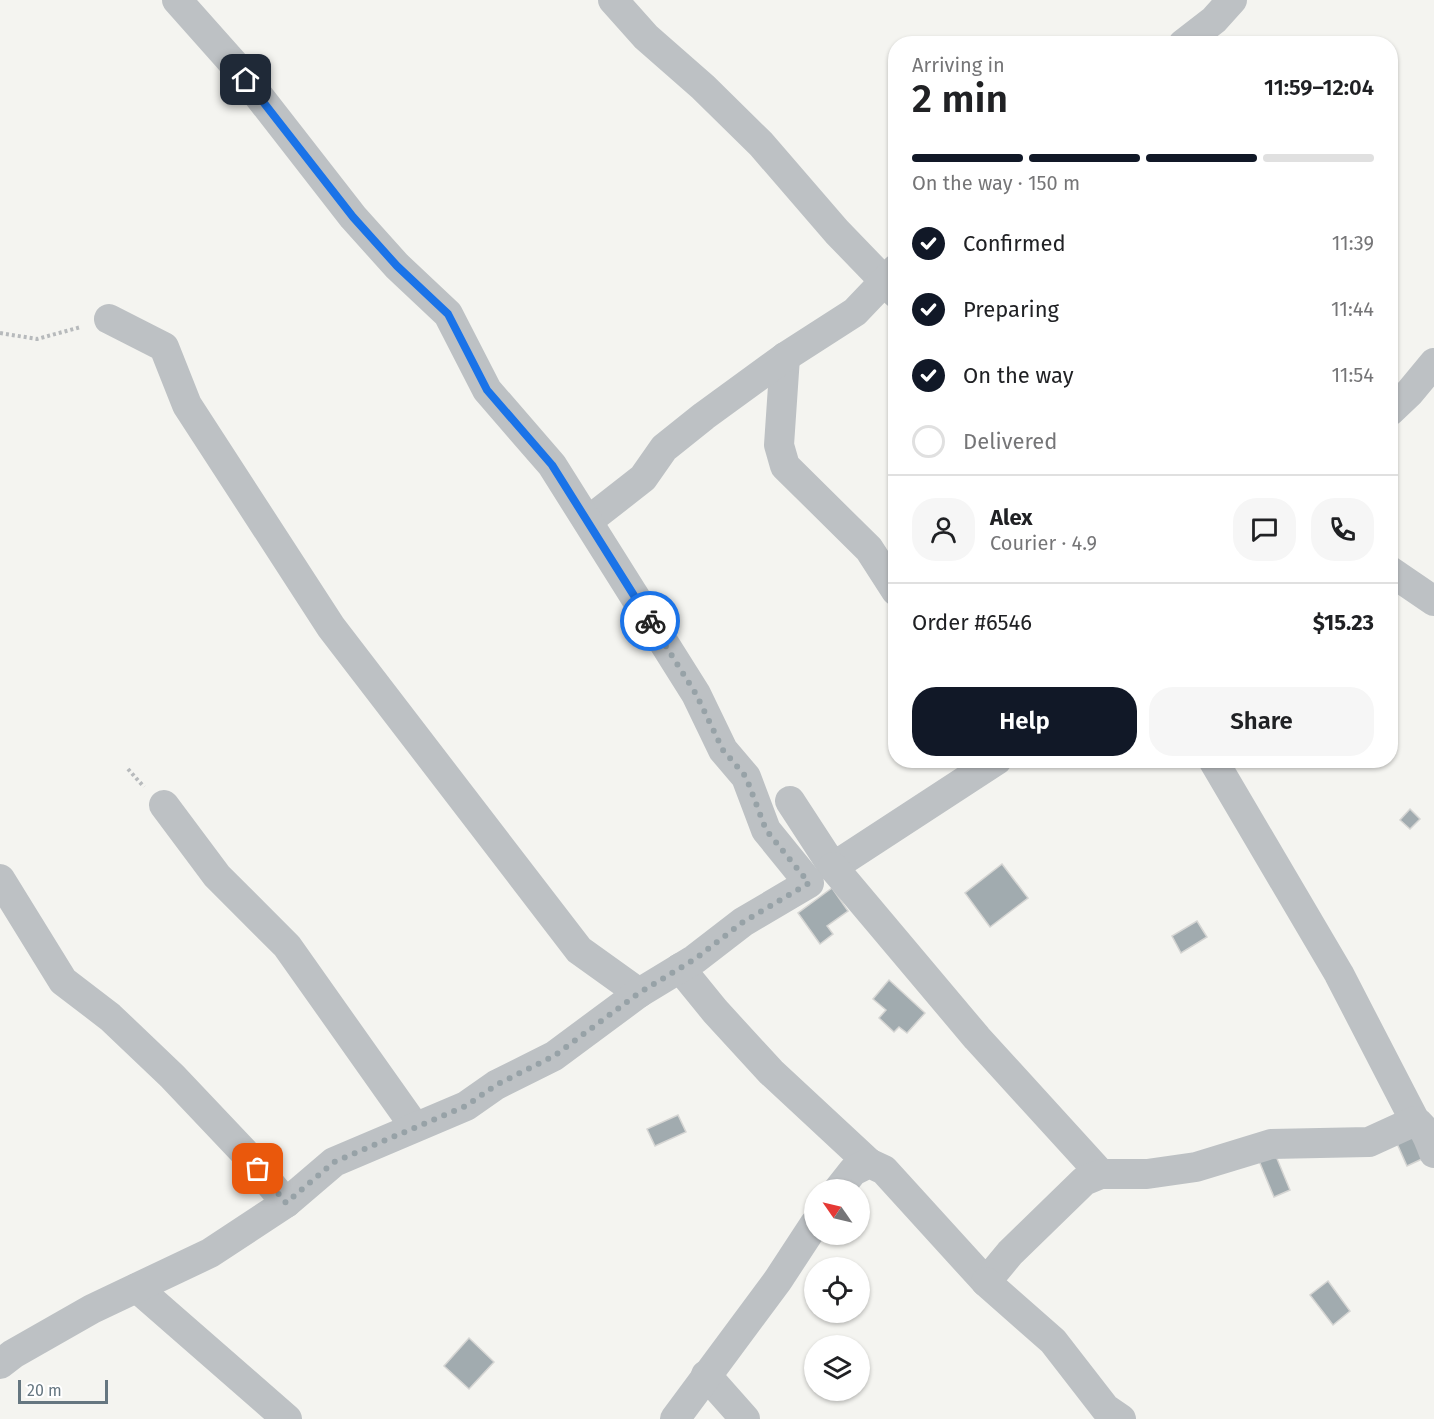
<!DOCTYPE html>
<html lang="en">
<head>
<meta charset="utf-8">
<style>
  body { margin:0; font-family:"Fira Sans",sans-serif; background:#f6f6f6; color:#202124; height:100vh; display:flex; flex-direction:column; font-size:22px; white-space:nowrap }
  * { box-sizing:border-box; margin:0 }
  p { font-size:20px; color:#757577 }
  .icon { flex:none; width:33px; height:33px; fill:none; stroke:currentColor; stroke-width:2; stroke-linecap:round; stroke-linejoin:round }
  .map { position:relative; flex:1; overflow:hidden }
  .panel { position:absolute; left:888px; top:36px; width:510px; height:732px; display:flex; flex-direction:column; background:#fff; border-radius:24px; box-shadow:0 2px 4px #0004 }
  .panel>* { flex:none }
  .needle { width:39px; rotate:304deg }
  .fabs { position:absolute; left:804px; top:1179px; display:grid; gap:12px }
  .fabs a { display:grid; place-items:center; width:66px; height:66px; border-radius:50%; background:#fff; box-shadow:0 2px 4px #0004; font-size:30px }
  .scale { position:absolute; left:18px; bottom:15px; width:90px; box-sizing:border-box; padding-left:6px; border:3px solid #657680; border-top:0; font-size:16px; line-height:21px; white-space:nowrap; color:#657680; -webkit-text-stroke:4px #fff; paint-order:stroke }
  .pin { position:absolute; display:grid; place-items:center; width:51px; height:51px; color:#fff; margin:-26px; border-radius:12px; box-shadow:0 3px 9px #0006 }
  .courier { position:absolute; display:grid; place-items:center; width:60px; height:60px; margin:-30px; border:4px solid #1a73e8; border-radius:50%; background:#fff; color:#222; box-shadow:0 2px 8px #0007 }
  .head em { font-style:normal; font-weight:600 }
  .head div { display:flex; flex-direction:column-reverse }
  .head { display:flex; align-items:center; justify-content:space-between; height:102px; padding:0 24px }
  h1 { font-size:39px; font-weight:600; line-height:45px }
  .bar { display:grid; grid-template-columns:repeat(4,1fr); gap:9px 6px; align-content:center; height:72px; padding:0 24px }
  .bar i { height:8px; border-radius:4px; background:#e0e0e0 }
  .bar .selected { background:#111827 }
  .bar p { grid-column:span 4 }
  .line { display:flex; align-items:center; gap:15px; padding:0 24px; border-top:2px solid #e0e0e0 }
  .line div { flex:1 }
  .round { display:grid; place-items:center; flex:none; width:63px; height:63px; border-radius:24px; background:#f6f6f6 }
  ol { padding:0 24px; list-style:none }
  li { display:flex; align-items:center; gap:18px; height:66px }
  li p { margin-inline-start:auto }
  li .icon { padding:6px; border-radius:50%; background:#111827; color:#fff; stroke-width:4 }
  li:last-child { color:#757577 }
  li i { width:33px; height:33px; border:3px solid #e0e0e0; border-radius:50% }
  .cta { display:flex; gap:12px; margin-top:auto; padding:12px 24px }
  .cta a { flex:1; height:69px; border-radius:24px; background:#111827; color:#fff; font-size:24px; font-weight:600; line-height:69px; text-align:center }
  .cta a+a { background:#f6f6f6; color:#202124 }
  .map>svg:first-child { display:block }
  .building { fill:#a1abaf; stroke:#d5d5d3; stroke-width:1.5 }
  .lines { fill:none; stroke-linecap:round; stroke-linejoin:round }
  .path { stroke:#b7babc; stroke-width:4; stroke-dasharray:3 3; stroke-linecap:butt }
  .street { stroke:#bdc1c4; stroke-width:30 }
  .done { stroke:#97a2a7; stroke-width:6; stroke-dasharray:0 10.8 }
  .route { stroke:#1a73e8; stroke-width:8 }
</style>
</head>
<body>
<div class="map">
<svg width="1434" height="1419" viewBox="0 0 1434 1419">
  <rect width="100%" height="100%" fill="#f4f4f0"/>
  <g class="building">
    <polygon points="1410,809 1420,819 1410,829 1400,820"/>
    <polygon points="1002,864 1028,898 990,927 965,893"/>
    <polygon points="832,888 848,911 827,926 833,934 820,944 798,913"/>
    <polygon points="1197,921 1207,937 1181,953 1172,936"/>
    <polygon points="889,980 925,1013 907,1033 899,1027 894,1032 879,1018 886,1010 873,999"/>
    <polygon points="678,1115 686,1132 655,1146 647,1129"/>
    <polygon points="1413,1131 1424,1158 1407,1166 1395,1139"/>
    <polygon points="1273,1149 1290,1190 1274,1197 1257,1156"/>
    <polygon points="1328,1281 1350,1311 1333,1325 1310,1295"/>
    <polygon points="469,1338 494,1362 469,1389 444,1366"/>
  </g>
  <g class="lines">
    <g class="path">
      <polyline points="0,333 37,339 81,327"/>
      <polyline points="128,769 144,787"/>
    </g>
    <g class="street">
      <polyline points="613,0 646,37 703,87 761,144 837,232 896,293"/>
      <polyline points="1183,44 1214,20 1232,0"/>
      <polyline points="109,319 164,347 187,405 331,627 579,950 639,993"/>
      <polyline points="785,357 779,445 785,466 869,549 896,591"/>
      <polyline points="1390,411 1410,392 1434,363"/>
      <polyline points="588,521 643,478 664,448 704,416 785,357 855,312 896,269"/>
      <polyline points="1390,571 1434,601"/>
      <polyline points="1213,760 1339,974 1415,1121"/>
      <polyline points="790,801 833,867 997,760"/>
      <polyline points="164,805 217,876 287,946 415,1127"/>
      <polyline points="833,867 977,1038 1101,1174"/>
      <polyline points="0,879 63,981 110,1017 172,1076 244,1152 286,1203"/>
      <polyline points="680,968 715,1011 771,1072 869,1163"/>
      <path d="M838,1190L853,1171L869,1163L884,1170L986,1282L1010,1253L1084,1181L1101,1174H1147L1196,1167L1271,1144L1369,1142L1415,1121C1426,1127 1429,1141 1434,1153"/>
      <polyline points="986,1282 1053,1341 1105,1408 1121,1419"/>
      <polyline points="137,1288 287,1419"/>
      <polyline points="0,1364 13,1354 92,1309 210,1253 286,1203 334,1162 466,1106 496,1085 554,1056 639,993 695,959 743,922 809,883 766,830 746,777 723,750 696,694 552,465 487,390 448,314 397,266 353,217 233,63 177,0"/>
      <polyline points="706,1375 745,1419"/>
      <polyline points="675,1419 778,1280 814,1225"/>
    </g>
  </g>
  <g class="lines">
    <polyline class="done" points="258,1169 286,1203 334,1162 466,1106 496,1085 554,1056 639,993 695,959 743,922 809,883 766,830 746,777 723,750 696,694 650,621"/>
    <polyline class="route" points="246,80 353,217 397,266 448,314 487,390 552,465 650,621"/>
  </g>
</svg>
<div class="fabs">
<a><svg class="needle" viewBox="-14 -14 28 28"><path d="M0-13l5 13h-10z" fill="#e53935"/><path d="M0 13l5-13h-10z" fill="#757577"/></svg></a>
<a><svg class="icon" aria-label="locate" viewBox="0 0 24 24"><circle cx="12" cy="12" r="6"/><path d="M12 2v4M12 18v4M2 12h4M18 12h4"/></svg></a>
<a><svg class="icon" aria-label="layers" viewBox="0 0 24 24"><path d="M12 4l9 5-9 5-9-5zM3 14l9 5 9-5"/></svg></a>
</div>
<div class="scale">20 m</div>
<div class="pin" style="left:258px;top:1169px;background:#ea580c"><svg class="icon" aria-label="bag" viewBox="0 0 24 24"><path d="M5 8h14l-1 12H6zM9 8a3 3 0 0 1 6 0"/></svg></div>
<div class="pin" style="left:246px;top:80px;background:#1f2937"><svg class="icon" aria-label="home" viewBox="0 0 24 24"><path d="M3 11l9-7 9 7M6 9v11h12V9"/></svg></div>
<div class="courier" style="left:650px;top:621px"><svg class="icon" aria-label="bike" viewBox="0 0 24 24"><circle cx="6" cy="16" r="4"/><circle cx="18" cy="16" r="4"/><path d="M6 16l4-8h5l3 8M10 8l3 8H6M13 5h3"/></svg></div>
<section class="panel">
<div class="head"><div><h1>2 min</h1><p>Arriving in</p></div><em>11:59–12:04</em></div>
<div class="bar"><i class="selected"></i><i class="selected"></i><i class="selected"></i><i></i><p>On the way · 150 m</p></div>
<ol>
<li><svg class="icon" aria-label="check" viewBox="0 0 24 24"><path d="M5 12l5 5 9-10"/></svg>Confirmed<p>11:39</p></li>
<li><svg class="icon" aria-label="check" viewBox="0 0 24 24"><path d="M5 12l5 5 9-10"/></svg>Preparing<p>11:44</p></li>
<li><svg class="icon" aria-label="check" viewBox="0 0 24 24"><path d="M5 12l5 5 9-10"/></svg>On the way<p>11:54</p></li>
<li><i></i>Delivered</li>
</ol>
<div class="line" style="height:108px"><a class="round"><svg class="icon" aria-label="person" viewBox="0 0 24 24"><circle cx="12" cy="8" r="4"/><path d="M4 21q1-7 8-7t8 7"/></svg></a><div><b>Alex</b><p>Courier · 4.9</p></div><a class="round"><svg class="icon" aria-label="chat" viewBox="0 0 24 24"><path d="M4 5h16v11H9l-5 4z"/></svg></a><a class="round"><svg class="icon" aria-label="phone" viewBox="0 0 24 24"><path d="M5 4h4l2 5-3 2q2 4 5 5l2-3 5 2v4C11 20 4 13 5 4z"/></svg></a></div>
<div class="line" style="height:78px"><div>Order #6546</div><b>$15.23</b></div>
<div class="cta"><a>Help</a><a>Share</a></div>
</section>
</div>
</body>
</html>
